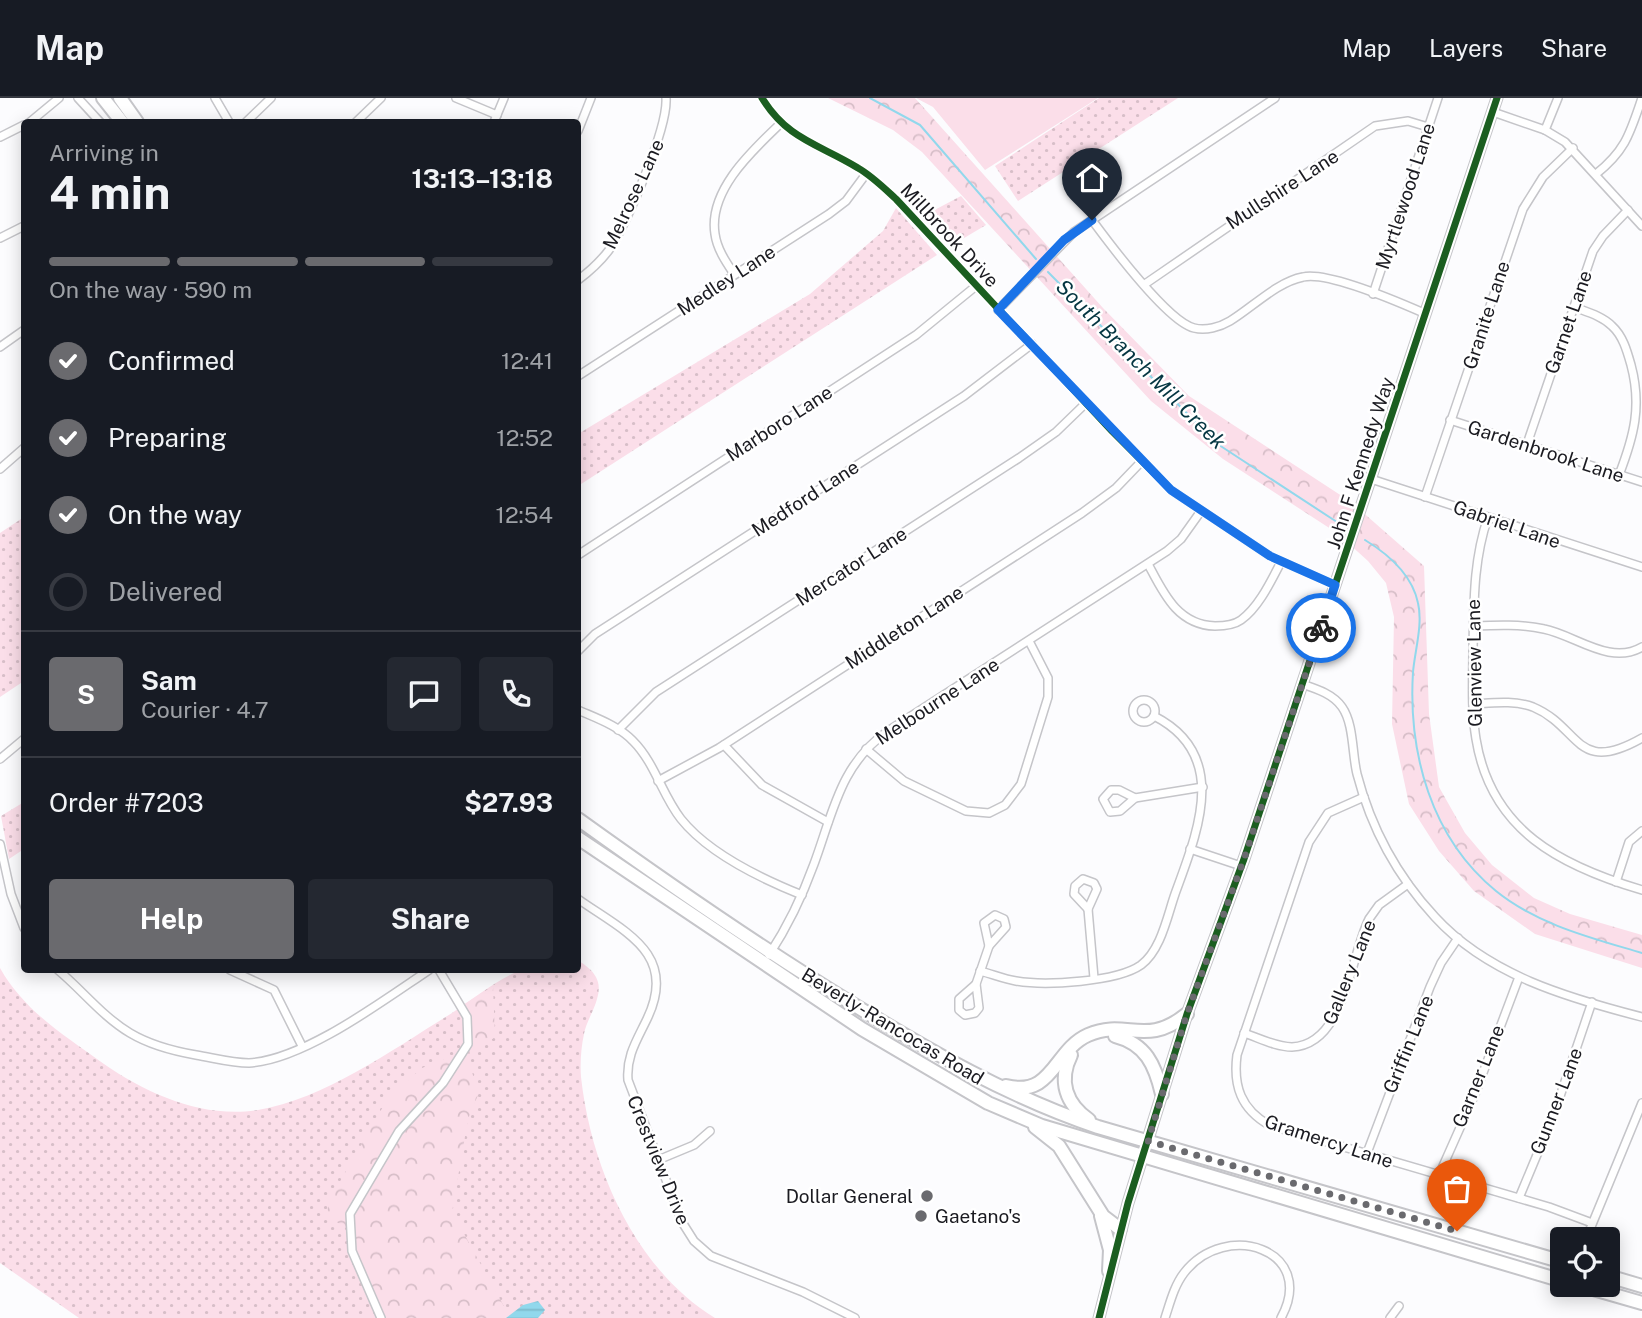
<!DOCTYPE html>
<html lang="en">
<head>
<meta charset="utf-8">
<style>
  body { margin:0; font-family:"Public Sans",sans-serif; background:#242831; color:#f1f3f6; height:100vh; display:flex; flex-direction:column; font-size:26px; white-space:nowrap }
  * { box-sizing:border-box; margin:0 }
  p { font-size:23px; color:#9ea1a6 }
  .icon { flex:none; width:38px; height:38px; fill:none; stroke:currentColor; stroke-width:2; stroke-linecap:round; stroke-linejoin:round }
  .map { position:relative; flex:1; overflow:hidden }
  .drawer { position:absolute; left:21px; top:21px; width:560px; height:854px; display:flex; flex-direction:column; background:#171b24; border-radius:7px; box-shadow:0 4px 18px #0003 }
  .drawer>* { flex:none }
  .tools { position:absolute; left:1550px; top:1129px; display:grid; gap:14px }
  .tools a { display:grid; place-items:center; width:70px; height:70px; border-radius:7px; background:#171b24; box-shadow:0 4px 18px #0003; font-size:35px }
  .pin { position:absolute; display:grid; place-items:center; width:60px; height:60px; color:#fff; margin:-72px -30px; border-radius:50% 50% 50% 0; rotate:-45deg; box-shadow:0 0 7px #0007 }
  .pin .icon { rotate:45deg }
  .courier { position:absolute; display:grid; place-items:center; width:70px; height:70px; margin:-35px; border:5px solid #1a73e8; border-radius:50%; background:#fff; color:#222; box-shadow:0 2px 9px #0007 }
  .head em { font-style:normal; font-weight:700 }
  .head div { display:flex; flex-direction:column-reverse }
  .head { display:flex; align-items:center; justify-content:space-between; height:119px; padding:0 28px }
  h1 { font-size:46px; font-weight:700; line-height:52px }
  .bar { display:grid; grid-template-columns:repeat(4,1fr); gap:10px 7px; align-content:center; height:84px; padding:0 28px }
  .bar i { height:9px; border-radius:5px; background:#363941 }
  .bar .current { background:#6a6a6e }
  .bar p { grid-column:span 4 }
  .line { display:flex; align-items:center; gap:18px; padding:0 28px; border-top:2px solid #363941 }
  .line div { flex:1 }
  .round { display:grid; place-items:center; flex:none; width:74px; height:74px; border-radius:7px; background:#242831 }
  ol { padding:0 28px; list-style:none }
  li { display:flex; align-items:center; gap:21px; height:77px }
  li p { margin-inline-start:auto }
  li .icon { padding:7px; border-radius:50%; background:#6a6a6e; color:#fff; stroke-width:4 }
  li:last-child { color:#9ea1a6 }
  li i { width:38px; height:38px; border:4px solid #363941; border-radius:50% }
  .cta { display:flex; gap:14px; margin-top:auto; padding:14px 28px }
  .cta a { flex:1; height:80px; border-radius:7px; background:#6a6a6e; color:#fff; font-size:28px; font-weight:700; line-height:80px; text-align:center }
  .cta a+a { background:#242831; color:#f1f3f6 }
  header { display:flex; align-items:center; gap:42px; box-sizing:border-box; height:98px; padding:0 35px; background:#171b24; border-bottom:2px solid #363941 }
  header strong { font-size:33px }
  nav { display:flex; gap:38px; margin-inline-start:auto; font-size:24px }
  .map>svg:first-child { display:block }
  .grass { fill:url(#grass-dots) }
  .forest { fill:url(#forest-crowns) }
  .green { fill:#fbdee9 }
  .water { fill:url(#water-rules) }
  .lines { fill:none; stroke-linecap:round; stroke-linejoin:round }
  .stream { stroke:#91d8ec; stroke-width:2 }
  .minor-casing { stroke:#c5c5c9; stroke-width:10 }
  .tertiary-casing { stroke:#c5c5c9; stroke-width:13 }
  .primary-casing { stroke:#c5c5c9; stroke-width:16 }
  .minor { stroke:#fff; stroke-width:7 }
  .tertiary { stroke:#fff; stroke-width:10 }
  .primary { stroke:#fff; stroke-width:12 }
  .cycleway-casing { stroke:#fff; stroke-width:11 }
  .cycleway { stroke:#1b5e20; stroke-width:7 }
  .done { stroke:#6a6a6e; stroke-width:7; stroke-dasharray:0 12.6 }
  .route { stroke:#1a73e8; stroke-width:9 }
  .poi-dot { fill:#6a6a6e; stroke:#fff; stroke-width:2.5 }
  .labels { text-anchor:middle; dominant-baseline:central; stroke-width:5; stroke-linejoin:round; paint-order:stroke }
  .street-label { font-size:19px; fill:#1b1b21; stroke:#fff }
  .poi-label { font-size:19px; fill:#1b1b21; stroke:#fff; text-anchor:end }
  .water-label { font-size:21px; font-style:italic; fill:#053642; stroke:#fff }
</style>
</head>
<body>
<header>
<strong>Map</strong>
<nav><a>Map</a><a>Layers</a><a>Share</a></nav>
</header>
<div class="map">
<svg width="1642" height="1220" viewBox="0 0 1642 1220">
  <defs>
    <pattern id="grass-dots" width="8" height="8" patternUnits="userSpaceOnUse" patternTransform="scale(1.75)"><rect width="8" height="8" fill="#fbdee9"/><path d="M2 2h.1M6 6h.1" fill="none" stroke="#d7bec8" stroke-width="1.8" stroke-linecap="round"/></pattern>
    <pattern id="forest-crowns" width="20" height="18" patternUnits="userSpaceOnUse" patternTransform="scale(1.75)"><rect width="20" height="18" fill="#fbdee9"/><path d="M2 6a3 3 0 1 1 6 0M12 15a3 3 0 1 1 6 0" fill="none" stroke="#d7bec8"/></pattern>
    <pattern id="water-rules" width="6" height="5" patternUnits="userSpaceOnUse" patternTransform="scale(1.75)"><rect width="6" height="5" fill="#91d8ec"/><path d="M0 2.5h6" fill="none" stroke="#7cb9ca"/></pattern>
  </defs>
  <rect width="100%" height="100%" fill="#fcfcfe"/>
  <g class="grass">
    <polygon points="1099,0 1178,0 1018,103 995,68"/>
    <polygon points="961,98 986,127 954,146 925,117"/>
    <polygon points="896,110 937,157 578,388 578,336 810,196 883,133"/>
    <polygon points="24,419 24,583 0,599 0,435"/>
    <polygon points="24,704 24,751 9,761 1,718"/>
    <path d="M578,862C583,866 590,870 594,876C608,894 587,918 584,936C581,949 580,966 581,979C591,1070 635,1171 715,1220H79L0,1165V870C25,914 64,937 104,966C147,996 204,1021 258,1012C325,1001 395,950 452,915C473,901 496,882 519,873C534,866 561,872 578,872Z"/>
  </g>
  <g class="forest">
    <polygon points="828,0 915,0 1103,210 1189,298 1351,404 1424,468 1429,616 1439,689 1465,735 1492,767 1534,800 1570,816 1642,837 1642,870 1535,836 1474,793 1439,753 1409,706 1392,626 1394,519 1386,485 1368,463 1337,435 1223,361 1151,303 922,54 893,32"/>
    <polygon points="493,888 495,939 468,958 478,997 468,1021 452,1114 506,1212 544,1205 532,1220 383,1220 349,1131 326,1118 330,1101 388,1000 422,970 466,952 463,907"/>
  </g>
  <polygon class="green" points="916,0 1098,0 985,72 933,9"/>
  <polygon class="water" points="538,1203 545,1212 538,1220 506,1220 523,1207"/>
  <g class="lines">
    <g class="stream">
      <polyline points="870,0 920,27 1036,161"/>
      <polyline points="1048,174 1216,345 1340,426"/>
      <path d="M1365,442C1388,456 1412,476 1418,505C1423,526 1415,552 1413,574C1408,655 1431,740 1496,793C1538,827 1592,840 1642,855"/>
    </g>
    <defs>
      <g id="minor">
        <polyline points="78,0 100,24"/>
        <polyline points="215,0 229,24"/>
        <polyline points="456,0 497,17"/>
        <path d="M762,0C788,42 819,46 858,70C872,78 884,90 896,101L1112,333L1171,392L1270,458L1335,487"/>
        <polyline points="1493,14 1545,32 1565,44 1642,128"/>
        <polyline points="30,24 59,0"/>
        <polyline points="246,24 271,0"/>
        <polyline points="356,24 381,0"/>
        <polyline points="494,24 504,0"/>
        <polyline points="1545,32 1558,0"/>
        <polyline points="578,33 591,0"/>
        <polyline points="0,39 24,27"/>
        <path d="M1596,76C1626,52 1630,35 1642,0"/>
        <path d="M1092,122C1109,145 1168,224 1194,230C1206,233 1220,229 1230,223C1253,209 1277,184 1303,179C1328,173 1401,205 1426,216"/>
        <polyline points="0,140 24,128"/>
        <path d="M734,176C726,164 717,151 715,136C708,92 753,52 781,25"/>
        <path d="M578,182C590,173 600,164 609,152C627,125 668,30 666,0"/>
        <polyline points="1145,186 1375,28 1408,23 1428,29"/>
        <polyline points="1373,196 1438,0"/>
        <path d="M1574,209C1587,214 1602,218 1612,228C1623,238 1627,253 1631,267C1642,308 1634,338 1619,377"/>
        <polyline points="998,212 1074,134 1275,0"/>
        <polyline points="0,249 24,232"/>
        <polyline points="578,278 829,116 846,103 866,76"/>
        <polyline points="1450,322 1642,384"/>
        <polyline points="1527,346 1593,153 1603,138 1628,112"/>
        <polyline points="0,371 24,350"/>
        <polyline points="1371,381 1642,469"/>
        <polyline points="1425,399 1523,111 1543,79 1573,50"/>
        <path d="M1488,419C1473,463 1474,505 1473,551C1473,580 1471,611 1476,641C1491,733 1561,768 1642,792"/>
        <polyline points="578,457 916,237 976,188"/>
        <path d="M1148,466C1163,494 1177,527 1215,528C1223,528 1234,527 1241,522C1259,509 1271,483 1281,464"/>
        <path d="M1473,528C1497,527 1521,526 1544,531C1575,537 1610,568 1642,549"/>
        <polyline points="578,553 595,536 964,298 1032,246"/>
        <path d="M1302,586C1317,591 1333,596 1342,609C1354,626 1352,656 1357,676C1371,730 1397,778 1435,819C1488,877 1568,900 1642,919"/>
        <circle cx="1144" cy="613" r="11"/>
        <path d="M1473,606C1492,605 1515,602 1533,609C1581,629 1575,678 1642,640"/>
        <path d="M578,612C596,620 619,628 633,643C655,665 662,697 681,721C709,756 762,781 802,797"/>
        <polyline points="618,632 656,594 1019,360 1056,334 1086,305"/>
        <polyline points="724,647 762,687 828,724"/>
        <polyline points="866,651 904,683 966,713 989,715 1005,707 1021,686 1048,599 1048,580 1029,543"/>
        <polyline points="0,661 24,641"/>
        <polyline points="658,683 719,650 1082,415 1116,390 1141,364"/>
        <polygon points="1111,692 1119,692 1135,700 1120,713 1110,714 1103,701"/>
        <path d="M1364,699L1328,715L1309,744L1237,957C1233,988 1241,1011 1269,1027L1549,1109L1592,1125"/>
        <polyline points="1135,700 1203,689"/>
        <polyline points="0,746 11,796 24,830"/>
        <polyline points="1190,751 1241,768"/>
        <polygon points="1083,781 1094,785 1097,791 1088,811 1074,796 1075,788"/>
        <polyline points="1616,784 1629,744 1642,733"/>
        <path d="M578,801C623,833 679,855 647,921C637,942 626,958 628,982L682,1124L694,1143L711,1158L803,1194L855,1220"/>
        <polyline points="1088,811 1094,880"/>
        <polygon points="995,817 1004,821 1006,829 989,848 984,825"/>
        <path d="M769,857C788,828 802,799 814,766C833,715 840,666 888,633L1167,453L1181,441L1201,413"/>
        <path d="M58,872C82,892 103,919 130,935C150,947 173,953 196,957C214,960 232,965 249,965C304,962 384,902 429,872"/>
        <polyline points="230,872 274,892 302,948"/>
        <path d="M980,873C992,876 1004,881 1016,883C1045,888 1117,884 1141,867C1161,852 1167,819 1175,796C1197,735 1231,657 1154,618"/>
        <polygon points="976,886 979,910 975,915 965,917 959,912 959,901"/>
        <polyline points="976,886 989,848"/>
        <path d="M1244,935C1259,940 1276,949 1292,949C1345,947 1350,859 1369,821L1379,807L1408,786"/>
        <polyline points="1367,1055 1430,889 1441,865 1458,840"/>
        <polyline points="658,1062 694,1047 710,1033"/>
        <polyline points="1439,1077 1475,996 1519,879"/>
        <polyline points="1519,1100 1554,1016 1592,904"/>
        <polyline points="1586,1141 1642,1005"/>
        <polyline points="381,1220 352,1153 350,1116 399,1033 443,985 468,946 467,919 439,872"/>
        <path d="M1165,1220C1170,1205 1174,1188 1184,1175C1226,1121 1318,1152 1281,1220"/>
        <polyline points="1390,1220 1399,1208"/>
      </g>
      <polyline id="tertiary" points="1099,1220 1128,1105 1187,916 1244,761 1497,0"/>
      <g id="primary">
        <polyline points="103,0 122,24"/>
        <polyline points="120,0 137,24"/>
        <path d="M578,721C667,785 758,848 851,905C931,954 1009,999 1098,1029L1563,1164"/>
        <polyline points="578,740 862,931 988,1005 1042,1028 1563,1183"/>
        <path d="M1115,938C1146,946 1155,967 1162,996"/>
        <path d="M1071,957C1058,983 1066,1006 1089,1022"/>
        <path d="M1006,988C1053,1000 1054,952 1088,937C1127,920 1145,950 1187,916"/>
        <polyline points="1035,1029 1059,1048 1103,1118 1120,1131"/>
        <polyline points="1101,1118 1110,1152 1109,1173"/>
        <polyline points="1608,1178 1642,1188"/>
        <polyline points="1576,1186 1642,1205"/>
      </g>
    </defs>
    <use href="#minor" class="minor-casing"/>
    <use href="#tertiary" class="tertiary-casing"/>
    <use href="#primary" class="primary-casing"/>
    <use href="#minor" class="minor"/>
    <use href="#tertiary" class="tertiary"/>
    <use href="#primary" class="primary"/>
    <defs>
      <g id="cycleway">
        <path d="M762,0C788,42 819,46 858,70C872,78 884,90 896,101L1112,333L1171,392L1270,458L1335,487"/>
        <polyline points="1099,1220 1128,1105 1187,916 1244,761 1497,0"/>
      </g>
    </defs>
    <use href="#cycleway" class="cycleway-casing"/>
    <use href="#cycleway" class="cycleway"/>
  </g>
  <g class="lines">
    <polyline class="done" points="1321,530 1244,761 1187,916 1148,1043 1457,1133"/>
    <polyline class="route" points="1092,122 1064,142 998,212 1171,392 1270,458 1335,487 1321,530"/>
  </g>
  <g class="poi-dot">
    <circle cx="927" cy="1098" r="7"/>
    <circle cx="921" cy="1118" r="7"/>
  </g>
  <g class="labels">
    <g class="street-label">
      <text transform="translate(1282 91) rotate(-33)">Mullshire Lane</text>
      <text transform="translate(633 96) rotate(-65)">Melrose Lane</text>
      <text transform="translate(1405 98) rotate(-72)">Myrtlewood Lane</text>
      <text transform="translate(950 137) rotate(47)">Millbrook Drive</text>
      <text transform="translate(726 182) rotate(-33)">Medley Lane</text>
      <text transform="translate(1486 217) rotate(-72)">Granite Lane</text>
      <text transform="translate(1568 224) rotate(-71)">Garnet Lane</text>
      <text transform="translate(779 325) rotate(-33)">Marboro Lane</text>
      <text transform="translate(1546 353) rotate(18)">Gardenbrook Lane</text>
      <text transform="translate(1360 365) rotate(-72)">John F Kennedy Way</text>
      <text transform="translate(805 400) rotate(-33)">Medford Lane</text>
      <text transform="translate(1507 426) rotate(19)">Gabriel Lane</text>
      <text transform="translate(851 468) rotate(-33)">Mercator Lane</text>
      <text transform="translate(904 529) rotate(-33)">Middleton Lane</text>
      <text transform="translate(1474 565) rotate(-91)">Glenview Lane</text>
      <text transform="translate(937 603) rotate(-33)">Melbourne Lane</text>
      <text transform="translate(1349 874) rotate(-68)">Gallery Lane</text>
      <text transform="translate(893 928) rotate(31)">Beverly-Rancocas Road</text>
      <text transform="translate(1408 946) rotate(-68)">Griffin Lane</text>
      <text transform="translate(1478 978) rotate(-68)">Garner Lane</text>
      <text transform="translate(1556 1003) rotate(-69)">Gunner Lane</text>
      <text transform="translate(1329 1043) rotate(18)">Gramercy Lane</text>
      <text transform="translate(659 1062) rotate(68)">Crestview Drive</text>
    </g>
    <g class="poi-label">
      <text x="913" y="1098">Dollar General</text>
      <text x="935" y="1118" text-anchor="start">Gaetano's</text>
    </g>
    <g class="water-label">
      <text transform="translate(1141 266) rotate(45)">South Branch Mill Creek</text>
    </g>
  </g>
</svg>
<div class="tools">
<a><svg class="icon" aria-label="locate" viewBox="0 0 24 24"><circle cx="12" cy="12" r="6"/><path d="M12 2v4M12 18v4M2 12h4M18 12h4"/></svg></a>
</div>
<div class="pin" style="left:1457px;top:1133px;background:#ea580c"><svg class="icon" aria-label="bag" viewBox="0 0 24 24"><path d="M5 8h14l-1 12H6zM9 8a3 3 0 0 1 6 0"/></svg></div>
<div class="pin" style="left:1092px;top:122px;background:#1f2937"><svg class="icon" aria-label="home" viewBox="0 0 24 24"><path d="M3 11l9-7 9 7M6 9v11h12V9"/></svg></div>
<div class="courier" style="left:1321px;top:530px"><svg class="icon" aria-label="bike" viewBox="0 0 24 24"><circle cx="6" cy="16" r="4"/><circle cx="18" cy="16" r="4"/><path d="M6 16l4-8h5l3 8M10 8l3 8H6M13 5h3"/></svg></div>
<section class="drawer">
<div class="head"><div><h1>4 min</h1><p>Arriving in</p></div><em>13:13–13:18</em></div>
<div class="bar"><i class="current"></i><i class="current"></i><i class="current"></i><i></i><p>On the way · 590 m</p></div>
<ol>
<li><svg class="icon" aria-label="check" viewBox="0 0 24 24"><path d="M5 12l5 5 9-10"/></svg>Confirmed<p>12:41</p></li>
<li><svg class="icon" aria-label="check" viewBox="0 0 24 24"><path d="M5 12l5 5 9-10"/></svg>Preparing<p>12:52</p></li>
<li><svg class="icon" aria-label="check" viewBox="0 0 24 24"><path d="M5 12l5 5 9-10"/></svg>On the way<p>12:54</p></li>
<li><i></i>Delivered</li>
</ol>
<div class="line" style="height:126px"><b class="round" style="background:#6a6a6e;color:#fff">S</b><div><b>Sam</b><p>Courier · 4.7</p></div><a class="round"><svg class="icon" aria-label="chat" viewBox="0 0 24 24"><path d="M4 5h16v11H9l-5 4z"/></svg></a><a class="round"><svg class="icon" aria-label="phone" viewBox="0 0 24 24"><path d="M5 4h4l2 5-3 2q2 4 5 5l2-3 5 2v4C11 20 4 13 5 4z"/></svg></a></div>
<div class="line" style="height:91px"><div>Order #7203</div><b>$27.93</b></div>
<div class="cta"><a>Help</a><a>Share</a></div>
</section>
</div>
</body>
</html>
